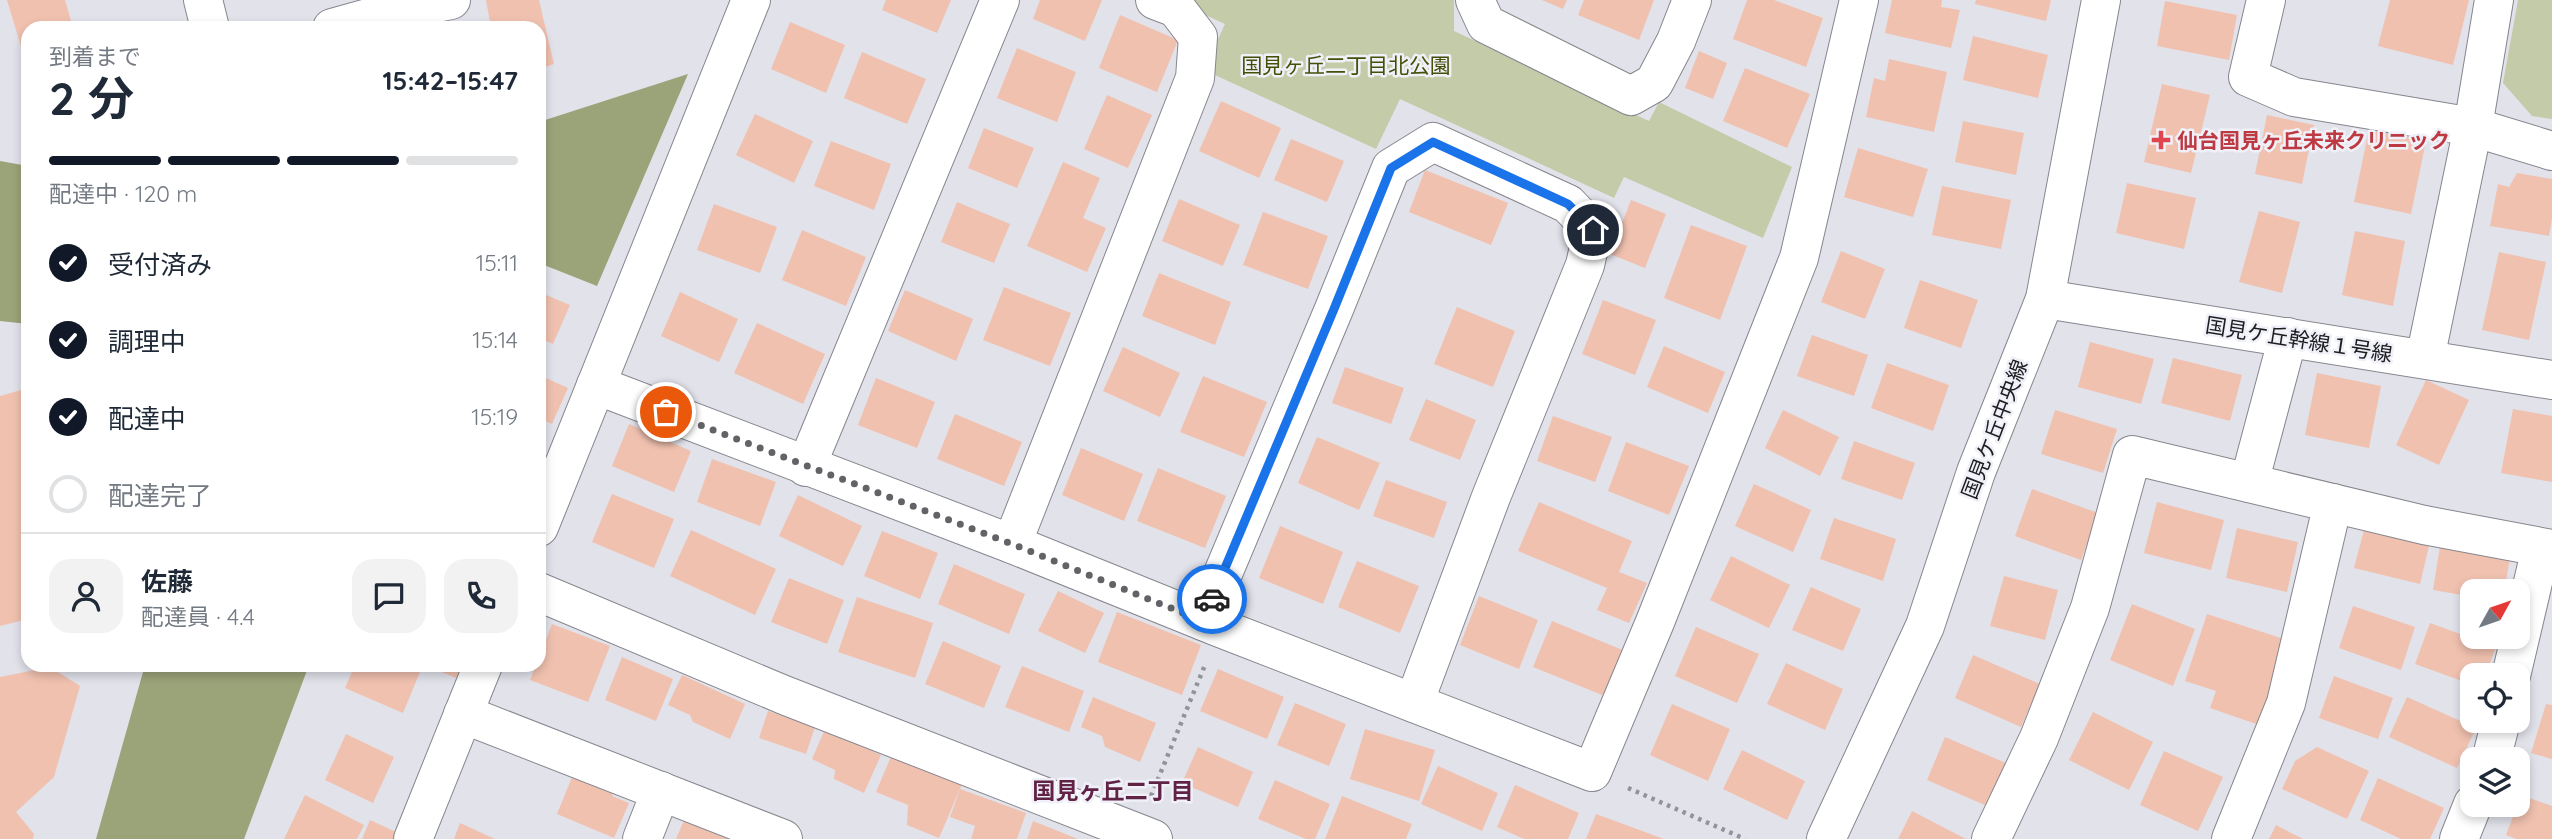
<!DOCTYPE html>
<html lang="ja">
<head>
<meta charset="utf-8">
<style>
  body { margin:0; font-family:Quicksand,"Noto Sans JP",sans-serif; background:#f2f2f3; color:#1f2937; height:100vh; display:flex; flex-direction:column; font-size:26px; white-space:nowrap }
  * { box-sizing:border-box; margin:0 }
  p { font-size:23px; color:#747a83 }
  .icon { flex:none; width:38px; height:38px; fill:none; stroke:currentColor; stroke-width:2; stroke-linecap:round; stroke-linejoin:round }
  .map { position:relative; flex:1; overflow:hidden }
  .drawer { position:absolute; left:21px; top:21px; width:525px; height:651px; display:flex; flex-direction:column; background:#fff; border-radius:21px; box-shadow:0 4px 10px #0003 }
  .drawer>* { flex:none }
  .needle { width:46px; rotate:50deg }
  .tools { position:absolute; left:2460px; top:579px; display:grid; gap:14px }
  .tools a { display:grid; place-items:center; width:70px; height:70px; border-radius:14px; background:#fff; box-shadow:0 4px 10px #0003; font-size:35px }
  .pin { position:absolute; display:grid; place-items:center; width:60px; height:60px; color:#fff; margin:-30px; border:4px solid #fff; border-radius:50%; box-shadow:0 2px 7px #0007 }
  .courier { position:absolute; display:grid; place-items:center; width:70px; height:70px; margin:-35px; border:5px solid #1a73e8; border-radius:50%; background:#fff; color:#222; box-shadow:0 2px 9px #0007 }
  .summary em { font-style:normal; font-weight:700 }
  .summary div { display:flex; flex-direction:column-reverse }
  .summary { display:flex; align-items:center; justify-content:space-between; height:119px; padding:0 28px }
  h1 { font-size:46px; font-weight:700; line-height:52px }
  .bar { display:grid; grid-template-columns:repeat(4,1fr); gap:10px 7px; align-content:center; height:84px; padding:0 28px }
  .bar i { height:9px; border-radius:5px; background:#e0e1e3 }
  .bar .active { background:#111827 }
  .bar p { grid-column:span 4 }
  .line { display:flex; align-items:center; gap:18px; padding:0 28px; border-top:2px solid #e0e1e3 }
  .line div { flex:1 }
  .round { display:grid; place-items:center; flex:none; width:74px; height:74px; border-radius:21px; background:#f2f2f3 }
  ol { padding:0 28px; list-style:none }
  li { display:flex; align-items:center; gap:21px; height:77px }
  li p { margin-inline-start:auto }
  li .icon { padding:7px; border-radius:50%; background:#111827; color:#fff; stroke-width:4 }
  li:last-child { color:#747a83 }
  li i { width:38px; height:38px; border:4px solid #e0e1e3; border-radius:50% }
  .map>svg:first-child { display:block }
  .green { fill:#c4cba9 }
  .forest { fill:#9ba379 }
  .building { fill:#f0c1af }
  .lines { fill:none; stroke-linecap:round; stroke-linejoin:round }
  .minor-casing { stroke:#86868e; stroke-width:40 }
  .path { stroke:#929299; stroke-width:4.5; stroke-dasharray:3.5 5; stroke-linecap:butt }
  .minor { stroke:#fff; stroke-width:38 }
  .done { stroke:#626267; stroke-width:7; stroke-dasharray:0 12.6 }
  .route { stroke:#1a73e8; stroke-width:9 }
  .health-dot { fill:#e0444e; stroke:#eff0f8; stroke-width:2.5 }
  .labels { text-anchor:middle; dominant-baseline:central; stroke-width:5; stroke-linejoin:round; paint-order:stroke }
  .park-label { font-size:21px; fill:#464f07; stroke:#eff0f8 }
  .health-label { font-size:21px; font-weight:bold; fill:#be3a42; stroke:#eff0f8; text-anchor:start }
  .street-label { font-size:21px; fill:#1d1d20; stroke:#eff0f8 }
  .neighbourhood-label { font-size:23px; font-weight:bold; fill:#612345; stroke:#eff0f8 }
</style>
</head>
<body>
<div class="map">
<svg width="2552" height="839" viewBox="0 0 2552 839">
  <rect width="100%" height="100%" fill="#e2e2eb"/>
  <g class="green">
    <polygon points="1173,0 1454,0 1454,31 1649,121 1659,102 1792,167 1763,238 1624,177 1614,198 1400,99 1376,149 1204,70 1225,24"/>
    <polygon points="2518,0 2552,0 2552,119 2532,116 2503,83"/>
  </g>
  <g class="forest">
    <polygon points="688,74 597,286 539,263 539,122"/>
    <polygon points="0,161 28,166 28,324 0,321"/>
    <polygon points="145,665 309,665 244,839 96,839"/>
  </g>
  <g class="building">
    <polygon points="7,0 65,0 73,28 28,28 28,59 25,60"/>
    <polygon points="486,0 539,0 554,64 539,69 539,28 491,28"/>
    <polygon points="886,0 951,0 937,33 882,10"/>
    <polygon points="1040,0 1102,0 1085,41 1033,19"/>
    <polygon points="1542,0 1567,0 1563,9"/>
    <polygon points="1584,0 1654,0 1639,40 1578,15"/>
    <polygon points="1747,0 1774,0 1823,18 1806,67 1733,39"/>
    <polygon points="1892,0 1942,0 1941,7 1960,10 1951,48 1885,33"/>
    <polygon points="1976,0 2051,0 2046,21 1975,4"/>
    <polygon points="2390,0 2469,0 2453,65 2378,46"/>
    <polygon points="2165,1 2237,15 2229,60 2157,46"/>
    <polygon points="1120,15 1178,40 1157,92 1099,68"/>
    <polygon points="790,22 845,45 826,93 771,69"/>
    <polygon points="1973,36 2048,55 2038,98 1963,80"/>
    <polygon points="1017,48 1076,72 1057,122 997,98"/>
    <polygon points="1699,51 1727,63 1713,99 1685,88"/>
    <polygon points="862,52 926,79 907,124 844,98"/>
    <polygon points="1889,59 1947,72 1934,132 1866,117 1874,78 1885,81"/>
    <polygon points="1745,68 1810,94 1787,148 1723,121"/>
    <polygon points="2162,84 2210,95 2191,173 2144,162"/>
    <polygon points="1107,95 1152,115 1128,168 1084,149"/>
    <polygon points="1221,101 1281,128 1259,178 1199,151"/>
    <polygon points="755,114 813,141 794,183 736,155"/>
    <polygon points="2267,115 2314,125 2302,184 2255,174"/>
    <polygon points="1963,121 2024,133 2016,175 1955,162"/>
    <polygon points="984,128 1034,148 1017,188 968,168"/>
    <polygon points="2369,129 2426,141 2411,214 2354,202"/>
    <polygon points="1291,139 1344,161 1327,202 1274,180"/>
    <polygon points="831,141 891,164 874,210 814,186"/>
    <polygon points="1858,148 1928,169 1913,217 1844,197"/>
    <polygon points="1063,162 1100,178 1083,218 1106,228 1087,272 1027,246"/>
    <polygon points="1425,170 1508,203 1491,245 1409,212"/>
    <polygon points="2517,173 2552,179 2552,219 2549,236 2490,226 2498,184 2509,187"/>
    <polygon points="2127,183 2196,198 2184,249 2116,233"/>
    <polygon points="1942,186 2011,200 2001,249 1932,235"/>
    <polygon points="1179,199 1240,225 1223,266 1162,241"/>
    <polygon points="1631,200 1666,214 1645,268 1610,254"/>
    <polygon points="957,202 1010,224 994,263 941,242"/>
    <polygon points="714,204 777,227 760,273 697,250"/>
    <polygon points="2259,211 2300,222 2282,293 2239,282"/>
    <polygon points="1263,212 1328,236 1308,289 1243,265"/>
    <polygon points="1691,225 1747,246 1720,320 1664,298"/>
    <polygon points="802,230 866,257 846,306 782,280"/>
    <polygon points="2355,231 2405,241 2393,306 2342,295"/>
    <polygon points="1841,251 1885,269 1865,319 1821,302"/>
    <polygon points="2499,252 2546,262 2529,340 2482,330"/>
    <polygon points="1159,273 1231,302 1215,345 1142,316"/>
    <polygon points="1920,280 1978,300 1961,348 1904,328"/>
    <polygon points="1004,287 1071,313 1050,366 983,340"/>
    <polygon points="905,290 973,319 956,361 888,331"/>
    <polygon points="539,292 570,305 553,344 539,338"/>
    <polygon points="680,292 738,319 719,362 661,336"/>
    <polygon points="1603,300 1656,320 1635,375 1582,354"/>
    <polygon points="1457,307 1515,331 1493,387 1434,364"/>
    <polygon points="757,323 825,354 803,404 734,373"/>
    <polygon points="1812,335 1868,355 1854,396 1797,376"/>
    <polygon points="2090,342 2154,359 2141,404 2078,387"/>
    <polygon points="1664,346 1725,372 1708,413 1647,387"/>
    <polygon points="1123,347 1180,373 1160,417 1103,391"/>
    <polygon points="2173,358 2242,375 2230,421 2161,403"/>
    <polygon points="1887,363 1949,385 1933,431 1871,408"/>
    <polygon points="1345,367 1404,388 1391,424 1332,403"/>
    <polygon points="2317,373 2381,386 2369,448 2305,435"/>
    <polygon points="539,375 568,388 552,424 539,418"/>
    <polygon points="1203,376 1267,402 1244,457 1180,432"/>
    <polygon points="876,378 935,402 917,448 858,425"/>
    <polygon points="2426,380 2469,400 2439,465 2396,445"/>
    <polygon points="28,388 28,619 0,626 0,396"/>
    <polygon points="1426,399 1476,420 1460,460 1409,440"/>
    <polygon points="2513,409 2552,416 2552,482 2501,473"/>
    <polygon points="1783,410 1839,437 1820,476 1765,448"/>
    <polygon points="2055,410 2117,429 2103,473 2041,454"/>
    <polygon points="955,414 1022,442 1004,486 937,459"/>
    <polygon points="1553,416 1612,437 1595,482 1537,461"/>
    <polygon points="629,424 691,451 674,492 612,466"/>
    <polygon points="1317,437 1380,463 1359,510 1298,483"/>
    <polygon points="1854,441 1915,463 1902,500 1841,479"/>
    <polygon points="1626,442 1689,466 1669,515 1608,491"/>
    <polygon points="1081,448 1143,474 1124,521 1062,495"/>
    <polygon points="712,459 776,482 760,526 697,502"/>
    <polygon points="1158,468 1226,496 1205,548 1137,521"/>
    <polygon points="1386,480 1447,502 1434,538 1373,516"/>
    <polygon points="1754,484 1811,510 1793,552 1735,526"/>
    <polygon points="2032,489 2098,513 2081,560 2015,536"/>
    <polygon points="612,494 674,519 654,568 592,542"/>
    <polygon points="798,495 862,526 843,566 779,536"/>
    <polygon points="1539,502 1632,541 1619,572 1647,583 1629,623 1597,610 1607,588 1518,551"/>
    <polygon points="2157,502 2224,520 2211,570 2144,553"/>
    <polygon points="1834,518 1896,539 1883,581 1820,559"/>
    <polygon points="1280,526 1343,552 1323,604 1259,578"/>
    <polygon points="2365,526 2430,542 2420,584 2354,568"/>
    <polygon points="2237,528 2298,542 2287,592 2226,578"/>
    <polygon points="691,530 776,569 755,615 670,576"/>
    <polygon points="882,531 938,553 920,599 864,576"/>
    <polygon points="2440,546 2510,558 2504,592 2473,592 2473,597 2433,590"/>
    <polygon points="1731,556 1790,585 1769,628 1710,600"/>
    <polygon points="1357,561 1419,586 1400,633 1338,607"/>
    <polygon points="954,564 1025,594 1009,634 938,604"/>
    <polygon points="2004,576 2058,590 2045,640 1990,626"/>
    <polygon points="789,578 844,600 827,644 771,622"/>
    <polygon points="1811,587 1861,609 1843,651 1792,630"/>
    <polygon points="1058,591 1104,613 1085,653 1038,631"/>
    <polygon points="1479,596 1538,620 1519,669 1460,645"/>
    <polygon points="857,597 933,623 915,678 838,652"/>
    <polygon points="2132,604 2195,629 2173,686 2110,660"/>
    <polygon points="2353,606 2415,627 2401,670 2339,648"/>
    <polygon points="1117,612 1201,645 1182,695 1098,662"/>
    <polygon points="2207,614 2287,640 2259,725 2210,708 2216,691 2185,681"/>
    <polygon points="1552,621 1625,651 1607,697 1533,667"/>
    <polygon points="2430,623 2496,647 2485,676 2473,676 2473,685 2415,664"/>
    <polygon points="552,624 610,646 588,702 530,680 536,665 539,665 539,658"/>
    <polygon points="1696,627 1759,654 1737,703 1675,676"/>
    <polygon points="943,641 1001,666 984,708 925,684"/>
    <polygon points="1973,655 2040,684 2021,727 1955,698"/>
    <polygon points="622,657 673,679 656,721 605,700"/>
    <polygon points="1786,663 1843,689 1825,730 1767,704"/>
    <polygon points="355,665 403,665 420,672 403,713 345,688"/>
    <polygon points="433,665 462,665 456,678 432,668"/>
    <polygon points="1022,666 1084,691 1069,732 1005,707"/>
    <polygon points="50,667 80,686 54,777 16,812 34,834 33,839 0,839 0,677"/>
    <polygon points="1218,669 1284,697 1267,739 1200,711"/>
    <polygon points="682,675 745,704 730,739 693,722 690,715 668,705"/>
    <polygon points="2334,676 2393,698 2378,739 2319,718"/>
    <polygon points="1093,697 1156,723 1140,762 1105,747 1102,736 1081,727"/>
    <polygon points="2407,697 2476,728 2457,768 2389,737"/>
    <polygon points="1295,703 1346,724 1329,766 1277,745"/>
    <polygon points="1672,704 1730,729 1708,781 1650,755"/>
    <polygon points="2546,704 2552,705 2552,759 2531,753"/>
    <polygon points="768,711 815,727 806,754 759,738"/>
    <polygon points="2093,712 2153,742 2129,790 2069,760"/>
    <polygon points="825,729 881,755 864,793 834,779 835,770 812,759"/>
    <polygon points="1365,729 1435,750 1419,801 1350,779"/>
    <polygon points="346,734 394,757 373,803 325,780"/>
    <polygon points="1945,737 2006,763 1987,806 1927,780"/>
    <polygon points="1198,747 1253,772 1238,807 1182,783"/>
    <polygon points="2317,747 2369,771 2347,819 2282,789 2295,761"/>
    <polygon points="1742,750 1805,781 1787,820 1723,789"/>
    <polygon points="2164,751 2223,777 2198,831 2140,805"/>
    <polygon points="892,754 962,784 939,838 907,825 908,805 876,792"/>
    <polygon points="1438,766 1498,793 1482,831 1421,804"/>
    <polygon points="575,770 615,787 612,796 629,803 614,838 557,814"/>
    <polygon points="2378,778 2444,808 2430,839 2401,839 2360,820"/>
    <polygon points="1275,780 1330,804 1315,839 1306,839 1258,819"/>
    <polygon points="1515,785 1579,813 1568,839 1524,839 1497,827"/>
    <polygon points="960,789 1026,813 1017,839 971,839 975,826 950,817"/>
    <polygon points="305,795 364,825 357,839 284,839"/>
    <polygon points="2521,795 2552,806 2552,839 2516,839 2506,835"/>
    <polygon points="1342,796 1412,824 1406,839 1325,839"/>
    <polygon points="1912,811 1966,839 1898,839"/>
    <polygon points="1596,814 1664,839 1586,839"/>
    <polygon points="370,820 396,832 393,839 362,839"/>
    <polygon points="684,820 729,839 676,839"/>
    <polygon points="1033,821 1078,839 1027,839"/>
    <polygon points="460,823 495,839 454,839"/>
    <polygon points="2276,825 2303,839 2269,839"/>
  </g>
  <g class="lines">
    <defs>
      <g id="minor">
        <polyline points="203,0 210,28"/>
        <polyline points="1475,0 1486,24 1631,96 1654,83 1676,41 1692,0"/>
        <polyline points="2266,0 2248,77 2294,97 2473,127 2552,151"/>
        <polyline points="332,28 386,13 451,0"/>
        <polyline points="2045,299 2552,380"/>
        <polyline points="2425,359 2473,127 2494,0"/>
        <polyline points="596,385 1012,544 1220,628 1592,772 1655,622 1799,258 1859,0"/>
        <polyline points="806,467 1000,0"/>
        <polyline points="2249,483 2288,337"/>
        <polyline points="539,527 751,0"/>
        <polyline points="1012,544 1195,78 1198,37 1176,8 1155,0"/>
        <polyline points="539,592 784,695 1153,839"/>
        <polyline points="1203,621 1334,309 1391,168 1433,142 1568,204 1593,230 1585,265 1491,497 1414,703"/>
        <polyline points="2511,676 2541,548"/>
        <polyline points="463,714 783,839"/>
        <polyline points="2491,760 2501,721"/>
        <polyline points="413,839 483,665"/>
        <polyline points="642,839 661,791"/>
        <polyline points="1826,839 1925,626 1976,472 2045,299 2101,0"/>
        <polyline points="1991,839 2039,738 2090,608 2132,455 2424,525 2552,549"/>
        <polyline points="2231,839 2286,703 2333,503"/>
        <polyline points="2459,839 2473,804"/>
      </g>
    </defs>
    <use href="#minor" class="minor-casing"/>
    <g class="path">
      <polyline points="1628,788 1745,839"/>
      <polyline points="1151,796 1205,665"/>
    </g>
    <use href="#minor" class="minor"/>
  </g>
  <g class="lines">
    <polyline class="done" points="666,412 1012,544 1203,621 1212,599"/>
    <polyline class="route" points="1212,599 1334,309 1391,168 1433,142 1568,204 1593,230"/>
  </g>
  <path class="health-dot" d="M2157.5 129.5h7v7h7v7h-7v7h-7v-7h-7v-7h7z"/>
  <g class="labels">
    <g class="park-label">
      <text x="1346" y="65">国見ヶ丘二丁目北公園</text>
    </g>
    <g class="health-label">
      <text x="2177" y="140">仙台国見ヶ丘未来クリニック</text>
    </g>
    <g class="street-label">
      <text transform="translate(2299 339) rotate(9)">国見ケ丘幹線１号線</text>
      <text transform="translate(1994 429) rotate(-69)">国見ケ丘中央線</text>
    </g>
    <g class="neighbourhood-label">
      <text x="1113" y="790">国見ヶ丘二丁目</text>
    </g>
  </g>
</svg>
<div class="tools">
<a><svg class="needle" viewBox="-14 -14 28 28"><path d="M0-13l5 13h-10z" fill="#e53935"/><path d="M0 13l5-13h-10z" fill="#747a83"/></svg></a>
<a><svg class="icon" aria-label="locate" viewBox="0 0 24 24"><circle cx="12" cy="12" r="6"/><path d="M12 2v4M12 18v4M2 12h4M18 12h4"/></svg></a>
<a><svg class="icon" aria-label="layers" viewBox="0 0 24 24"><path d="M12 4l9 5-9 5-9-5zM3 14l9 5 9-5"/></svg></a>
</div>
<div class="pin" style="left:666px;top:412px;background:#ea580c"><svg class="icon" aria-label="bag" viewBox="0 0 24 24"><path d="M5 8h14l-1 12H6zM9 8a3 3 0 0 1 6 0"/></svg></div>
<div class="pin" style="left:1593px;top:230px;background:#1f2937"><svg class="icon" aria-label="home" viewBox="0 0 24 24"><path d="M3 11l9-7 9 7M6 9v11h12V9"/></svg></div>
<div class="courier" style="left:1212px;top:599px"><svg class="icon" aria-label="car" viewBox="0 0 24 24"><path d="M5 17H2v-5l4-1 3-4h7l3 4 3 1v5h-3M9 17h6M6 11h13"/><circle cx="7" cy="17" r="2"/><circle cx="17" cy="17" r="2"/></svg></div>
<section class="drawer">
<div class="summary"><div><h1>2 分</h1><p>到着まで</p></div><em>15:42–15:47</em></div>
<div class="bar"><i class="active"></i><i class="active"></i><i class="active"></i><i></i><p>配達中 · 120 m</p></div>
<ol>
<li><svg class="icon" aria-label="check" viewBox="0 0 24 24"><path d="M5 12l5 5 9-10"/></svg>受付済み<p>15:11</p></li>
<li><svg class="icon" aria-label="check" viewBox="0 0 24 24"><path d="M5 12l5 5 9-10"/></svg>調理中<p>15:14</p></li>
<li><svg class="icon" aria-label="check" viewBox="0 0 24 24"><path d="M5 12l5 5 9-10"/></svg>配達中<p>15:19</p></li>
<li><i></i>配達完了</li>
</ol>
<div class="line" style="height:126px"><a class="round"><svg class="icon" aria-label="person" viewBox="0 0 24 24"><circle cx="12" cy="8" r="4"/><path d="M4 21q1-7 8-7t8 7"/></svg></a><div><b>佐藤</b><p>配達員 · 4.4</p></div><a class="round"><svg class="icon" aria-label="chat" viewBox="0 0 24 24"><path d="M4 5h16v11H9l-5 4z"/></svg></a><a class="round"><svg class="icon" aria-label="phone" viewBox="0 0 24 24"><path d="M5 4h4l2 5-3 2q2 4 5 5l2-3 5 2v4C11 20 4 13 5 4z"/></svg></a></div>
</section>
</div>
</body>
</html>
